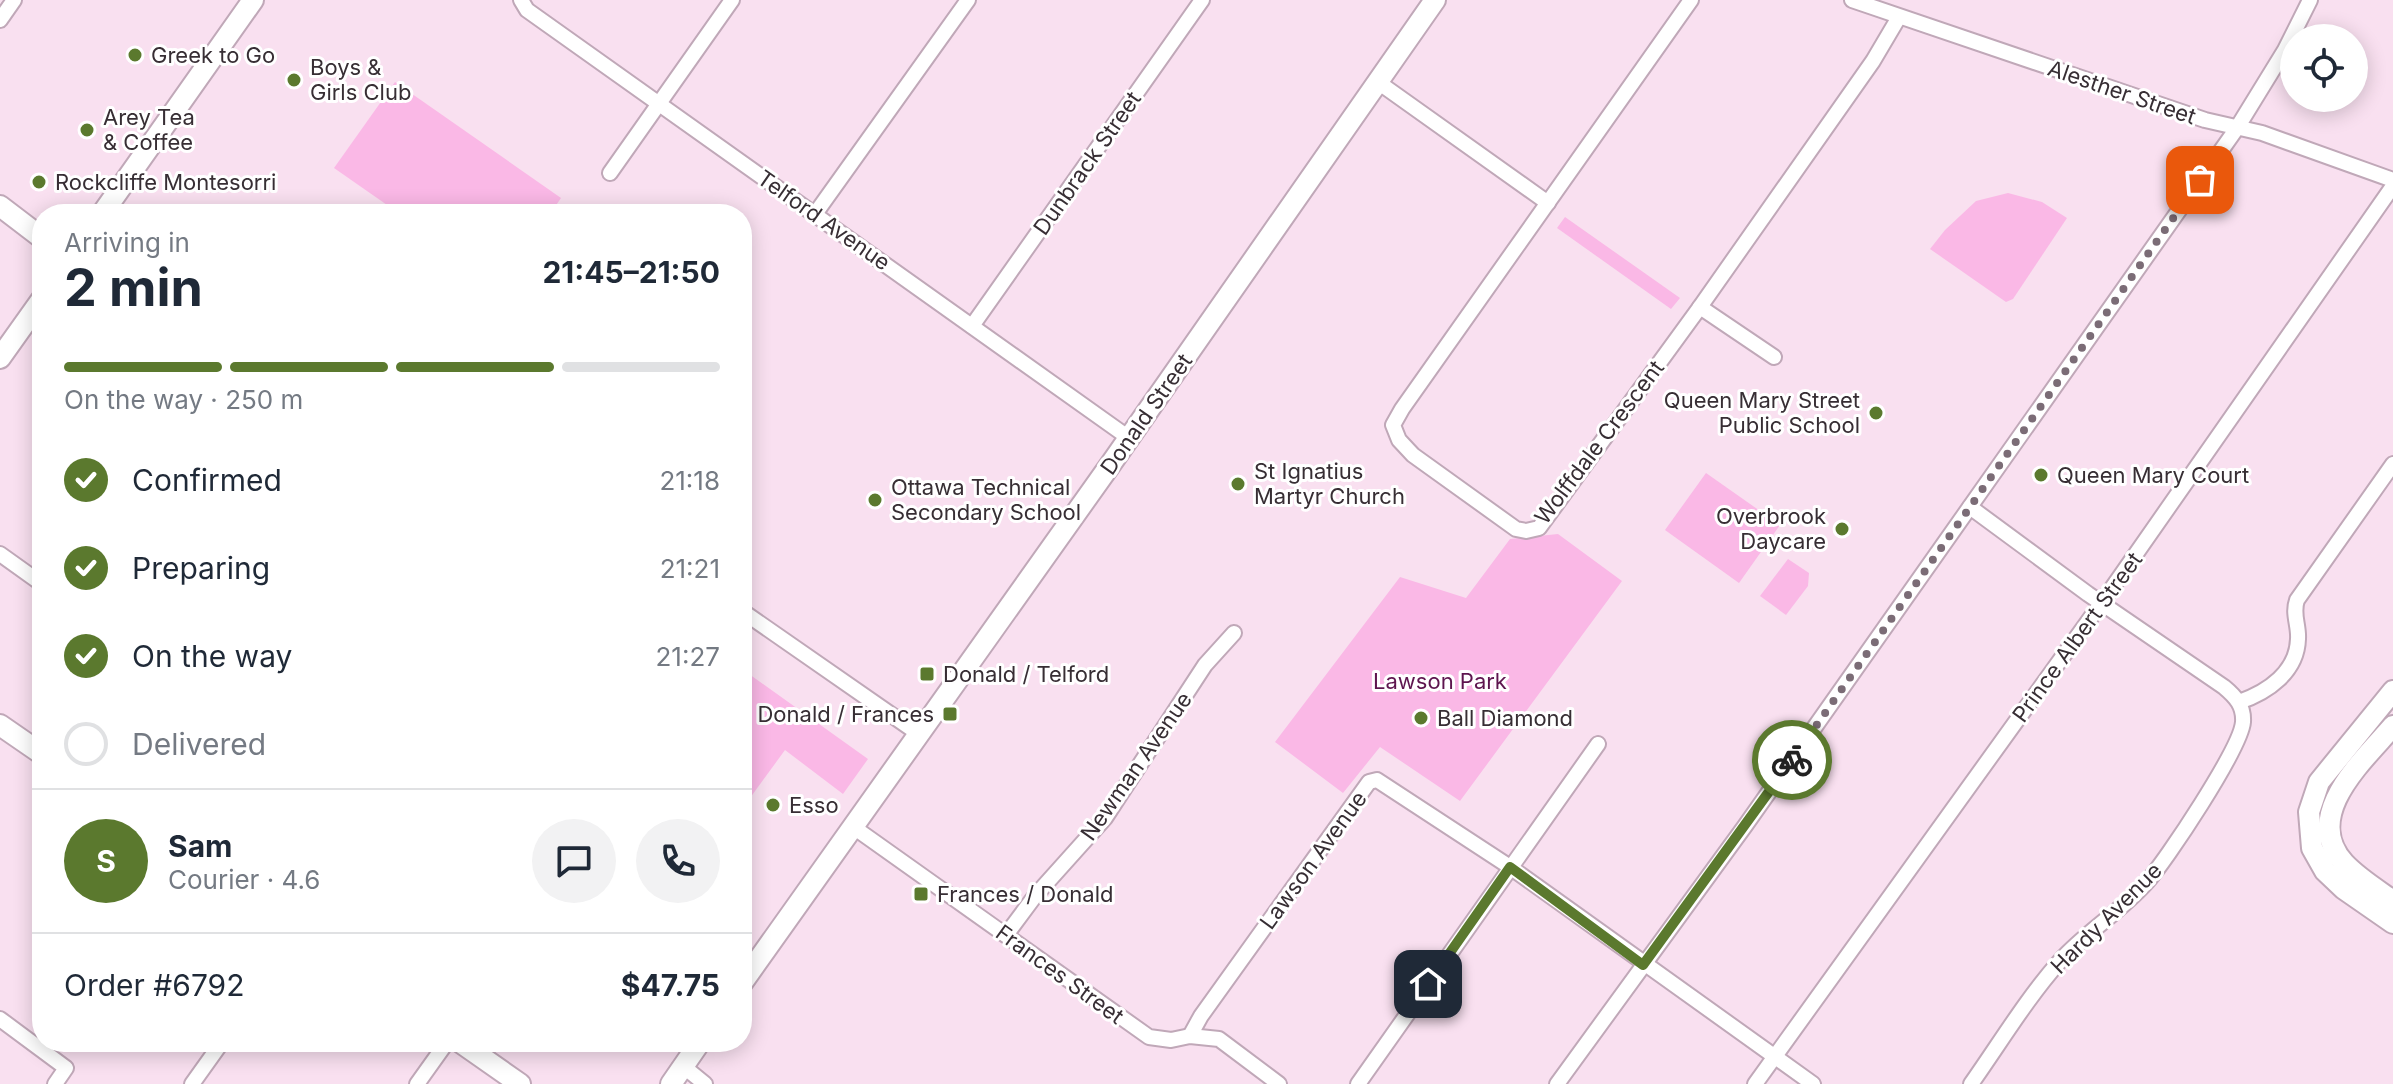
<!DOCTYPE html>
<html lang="en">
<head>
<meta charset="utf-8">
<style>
  body { margin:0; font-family:Inter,sans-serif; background:#f2f2f3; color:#1f2937; height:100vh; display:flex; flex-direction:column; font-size:30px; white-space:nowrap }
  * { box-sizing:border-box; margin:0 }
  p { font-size:26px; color:#747a83 }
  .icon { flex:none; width:44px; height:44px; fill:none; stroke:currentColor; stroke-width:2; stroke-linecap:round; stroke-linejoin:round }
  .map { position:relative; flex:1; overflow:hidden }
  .side { position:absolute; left:32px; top:204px; width:720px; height:848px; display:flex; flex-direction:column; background:#fff; border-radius:32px; box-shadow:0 4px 20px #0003 }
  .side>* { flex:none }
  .buttons { position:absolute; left:2280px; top:24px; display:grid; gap:16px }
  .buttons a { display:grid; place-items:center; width:88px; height:88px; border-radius:50%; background:#fff; box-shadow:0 4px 20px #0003; font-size:40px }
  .pin { position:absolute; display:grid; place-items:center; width:68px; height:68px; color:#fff; margin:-34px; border-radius:16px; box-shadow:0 4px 12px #0006 }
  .courier { position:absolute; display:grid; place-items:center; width:80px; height:80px; margin:-40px; border:6px solid #5b792e; border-radius:50%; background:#fff; color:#222; box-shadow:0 2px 10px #0007 }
  .overview em { font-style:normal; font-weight:700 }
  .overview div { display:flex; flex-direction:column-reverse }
  .overview { display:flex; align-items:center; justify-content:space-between; height:136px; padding:0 32px }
  h1 { font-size:52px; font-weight:700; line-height:60px }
  .bar { display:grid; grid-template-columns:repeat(4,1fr); gap:12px 8px; align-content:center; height:96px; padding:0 32px }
  .bar i { height:10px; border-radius:6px; background:#e0e1e3 }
  .bar .active { background:#5b792e }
  .bar p { grid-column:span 4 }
  .line { display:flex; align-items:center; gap:20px; padding:0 32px; border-top:2px solid #e0e1e3 }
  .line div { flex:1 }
  .round { display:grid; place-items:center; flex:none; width:84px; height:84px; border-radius:42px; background:#f2f2f3 }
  ol { padding:0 32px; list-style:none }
  li { display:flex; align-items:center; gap:24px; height:88px }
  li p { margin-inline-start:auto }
  li .icon { padding:8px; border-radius:50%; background:#5b792e; color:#fff; stroke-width:4 }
  li:last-child { color:#747a83 }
  li i { width:44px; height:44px; border:4px solid #e0e1e3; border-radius:50% }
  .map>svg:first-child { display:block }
  .green { fill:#fab8e6 }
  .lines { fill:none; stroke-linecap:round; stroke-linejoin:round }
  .street-casing { stroke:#c0a8b8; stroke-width:18 }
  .secondary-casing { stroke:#c0a8b8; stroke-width:24 }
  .street { stroke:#fff; stroke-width:14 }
  .secondary { stroke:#fff; stroke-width:20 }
  .done { stroke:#7b6c76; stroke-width:8; stroke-dasharray:0 14.4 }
  .route { stroke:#5b792e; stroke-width:10 }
  .poi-dot { fill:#5b792e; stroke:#fff; stroke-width:3 }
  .labels { text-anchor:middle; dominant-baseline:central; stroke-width:6; stroke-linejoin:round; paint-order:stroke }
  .poi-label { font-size:22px; fill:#372e34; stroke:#fff; text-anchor:start }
  .street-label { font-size:22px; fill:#372e34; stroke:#fff }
  .park-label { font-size:22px; fill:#5e154f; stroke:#fff }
</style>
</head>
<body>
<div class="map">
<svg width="2393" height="1084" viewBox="0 0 2393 1084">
  <rect width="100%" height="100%" fill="#f9e0f0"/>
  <g class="green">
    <polygon points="395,82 561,198 550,214 400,214 334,168"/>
    <polygon points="2008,193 2042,202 2067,218 2013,299 2006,302 1930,249 1945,230 1976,201"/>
    <polygon points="1565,217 1680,298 1671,309 1557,228"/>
    <polygon points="1706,473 1780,525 1739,583 1665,530"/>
    <polygon points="1558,534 1622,581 1460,801 1380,747 1343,793 1275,742 1400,577 1466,598 1510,539"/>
    <polygon points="1788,559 1809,573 1808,586 1786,615 1760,596"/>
    <polygon points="742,669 868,759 843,794 785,750 742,809"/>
  </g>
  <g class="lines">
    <defs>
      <g id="street">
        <polyline points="521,0 527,10 1129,438"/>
        <polyline points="1691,0 1402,409 1393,425 1399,440 1413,455 1516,529 1526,531 1539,528 1700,307 1873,61 1899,17"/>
        <polyline points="1852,0 2205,120 2262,133 2393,180"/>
        <polyline points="0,20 14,0"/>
        <polyline points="1378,82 1548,203"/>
        <polyline points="610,173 732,0"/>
        <polyline points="815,214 968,0"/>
        <polyline points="1700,307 1774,357"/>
        <polyline points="972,326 1202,0"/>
        <path d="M1970,507L2088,594L2224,687C2236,697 2244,706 2243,722C2241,748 2166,861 2146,883C2120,912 2086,932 2060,961C2027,998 2000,1043 1971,1084"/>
        <polyline points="0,554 42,584"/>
        <polyline points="742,611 919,734"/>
        <path d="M2239,702C2268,692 2297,672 2298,639C2299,625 2292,614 2297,600L2393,464"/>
        <polyline points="852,826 1149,1037 1171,1040 1190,1036 1219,1039 1279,1084"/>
        <polyline points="1006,935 1035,896 1105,818 1205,665 1234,633"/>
        <polyline points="0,1019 66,1068 55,1084"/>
        <polyline points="1190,1036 1201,1016 1369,782 1377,780 1510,867 1813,1084"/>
        <polyline points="683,1066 705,1084"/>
        <polyline points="192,1084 222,1042"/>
        <polyline points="417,1084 447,1042"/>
        <polyline points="1358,1084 1598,744"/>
        <polyline points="1557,1084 1745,826 2237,128 2285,50 2310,0"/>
        <polyline points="1755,1084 2110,591 2393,186"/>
      </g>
      <g id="secondary">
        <polyline points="0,206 42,238"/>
        <polyline points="102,214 253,0"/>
        <polyline points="0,358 42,299"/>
        <polyline points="2393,691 2319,782 2309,812 2312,848 2325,871 2344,889 2393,923"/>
        <polyline points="0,725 42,754"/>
        <path d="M2393,726C2363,761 2301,815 2344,863C2358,878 2376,889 2393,901"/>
        <polyline points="742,983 1108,468 1435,0"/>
        <polyline points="460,1042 520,1084"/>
        <polyline points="671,1084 700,1042"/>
      </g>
    </defs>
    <use href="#street" class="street-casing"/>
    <use href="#secondary" class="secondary-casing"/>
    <use href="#street" class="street"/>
    <use href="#secondary" class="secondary"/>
  </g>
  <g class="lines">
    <polyline class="done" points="1792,760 2200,180"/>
    <polyline class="route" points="1428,984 1510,867 1643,965 1792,760"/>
  </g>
  <g class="poi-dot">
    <circle cx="135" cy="55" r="8"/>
    <circle cx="294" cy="80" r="8"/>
    <circle cx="87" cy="130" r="8"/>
    <circle cx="39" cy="182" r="8"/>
    <circle cx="1876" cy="413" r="8"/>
    <circle cx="2041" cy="475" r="8"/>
    <circle cx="1238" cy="484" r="8"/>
    <circle cx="875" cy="500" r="8"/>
    <circle cx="1842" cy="529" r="8"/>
    <rect x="919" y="666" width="16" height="16" rx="4"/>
    <rect x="942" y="706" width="16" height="16" rx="4"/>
    <circle cx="1421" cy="718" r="8"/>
    <circle cx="773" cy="805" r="8"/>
    <rect x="913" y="886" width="16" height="16" rx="4"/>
  </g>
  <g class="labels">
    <g class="poi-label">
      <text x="151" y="55">Greek to Go</text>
      <text x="310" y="67">Boys &amp;<tspan x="310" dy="25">Girls Club</tspan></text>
      <text x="103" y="117">Arey Tea<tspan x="103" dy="25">&amp; Coffee</tspan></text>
      <text x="55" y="182">Rockcliffe Montesorri</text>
      <text x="1860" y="400" text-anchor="end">Queen Mary Street<tspan x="1860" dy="25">Public School</tspan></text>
      <text x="1254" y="471">St Ignatius<tspan x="1254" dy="25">Martyr Church</tspan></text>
      <text x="2057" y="475">Queen Mary Court</text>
      <text x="891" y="487">Ottawa Technical<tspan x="891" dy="25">Secondary School</tspan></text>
      <text x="1826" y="516" text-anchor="end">Overbrook<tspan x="1826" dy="25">Daycare</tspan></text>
      <text x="943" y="674">Donald / Telford</text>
      <text x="934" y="714" text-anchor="end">Donald / Frances</text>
      <text x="1437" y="718">Ball Diamond</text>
      <text x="789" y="805">Esso</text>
      <text x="937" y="894">Frances / Donald</text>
    </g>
    <g class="street-label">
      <text transform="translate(2122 92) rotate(19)">Alesther Street</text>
      <text transform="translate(1087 163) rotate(-55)">Dunbrack Street</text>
      <text transform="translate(824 220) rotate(35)">Telford Avenue</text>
      <text transform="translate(1146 414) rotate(-55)">Donald Street</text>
      <text transform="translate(1599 442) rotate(-53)">Wolffdale Crescent</text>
      <text transform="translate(2077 637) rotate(-54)">Prince Albert Street</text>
      <text transform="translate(1136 766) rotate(-55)">Newman Avenue</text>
      <text transform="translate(1313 860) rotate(-54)">Lawson Avenue</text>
      <text transform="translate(2106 918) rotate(-45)">Hardy Avenue</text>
      <text transform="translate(1060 974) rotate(36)">Frances Street</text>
    </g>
    <g class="park-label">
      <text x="1440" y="681">Lawson Park</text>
    </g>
  </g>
</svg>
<div class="buttons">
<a><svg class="icon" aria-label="locate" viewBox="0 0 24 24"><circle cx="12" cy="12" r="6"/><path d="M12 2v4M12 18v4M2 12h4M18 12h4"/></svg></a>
</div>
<div class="pin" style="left:2200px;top:180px;background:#ea580c"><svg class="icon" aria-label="bag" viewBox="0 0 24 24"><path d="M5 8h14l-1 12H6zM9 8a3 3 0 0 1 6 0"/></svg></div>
<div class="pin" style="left:1428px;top:984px;background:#1f2937"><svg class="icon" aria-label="home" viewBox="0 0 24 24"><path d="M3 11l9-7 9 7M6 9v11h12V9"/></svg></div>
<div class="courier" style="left:1792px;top:760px"><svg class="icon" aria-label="bike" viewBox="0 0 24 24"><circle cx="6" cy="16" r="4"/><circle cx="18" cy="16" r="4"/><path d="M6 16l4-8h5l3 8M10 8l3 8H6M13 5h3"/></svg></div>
<section class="side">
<div class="overview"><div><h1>2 min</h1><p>Arriving in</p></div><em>21:45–21:50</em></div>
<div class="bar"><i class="active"></i><i class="active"></i><i class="active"></i><i></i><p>On the way · 250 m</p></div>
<ol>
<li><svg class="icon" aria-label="check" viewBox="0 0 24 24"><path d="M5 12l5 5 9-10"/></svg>Confirmed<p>21:18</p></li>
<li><svg class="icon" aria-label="check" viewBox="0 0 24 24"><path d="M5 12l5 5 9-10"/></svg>Preparing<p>21:21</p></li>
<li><svg class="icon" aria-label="check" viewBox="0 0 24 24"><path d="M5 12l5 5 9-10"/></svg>On the way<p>21:27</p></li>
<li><i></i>Delivered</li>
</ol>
<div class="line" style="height:144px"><b class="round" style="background:#5b792e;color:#fff">S</b><div><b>Sam</b><p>Courier · 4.6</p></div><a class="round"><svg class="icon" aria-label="chat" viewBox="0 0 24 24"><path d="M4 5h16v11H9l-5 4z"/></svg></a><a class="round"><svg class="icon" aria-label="phone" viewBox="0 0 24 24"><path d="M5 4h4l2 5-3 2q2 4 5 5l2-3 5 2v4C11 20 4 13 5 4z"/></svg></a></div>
<div class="line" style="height:104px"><div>Order #6792</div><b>$47.75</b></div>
</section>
</div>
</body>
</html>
